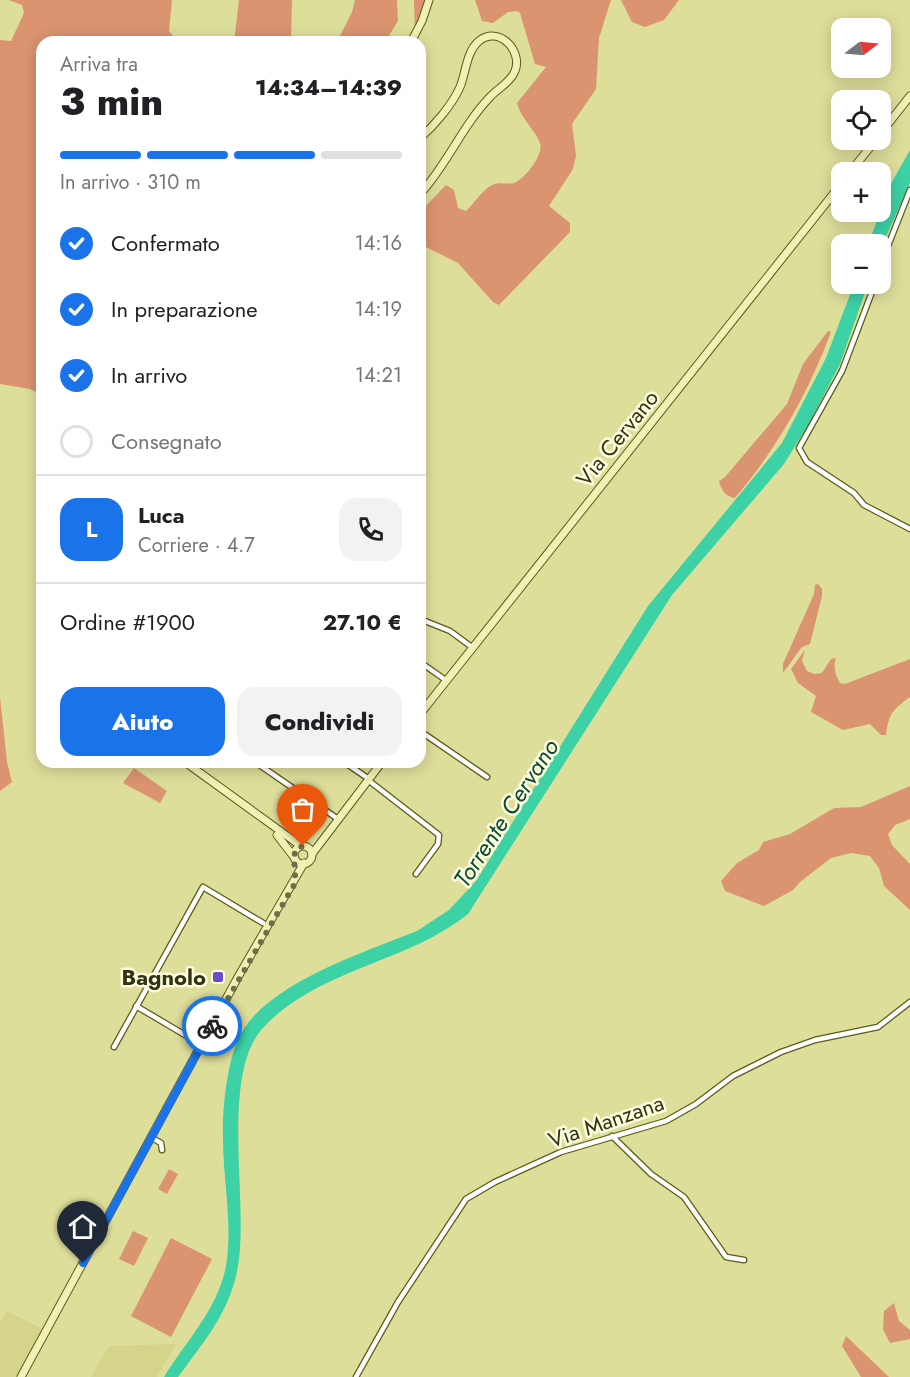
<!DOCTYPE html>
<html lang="it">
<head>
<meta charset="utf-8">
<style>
  body { margin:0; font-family:Jost,sans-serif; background:#f2f2f2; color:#202124; height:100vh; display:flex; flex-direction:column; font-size:22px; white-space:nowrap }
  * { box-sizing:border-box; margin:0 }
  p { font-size:20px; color:#757577 }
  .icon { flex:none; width:33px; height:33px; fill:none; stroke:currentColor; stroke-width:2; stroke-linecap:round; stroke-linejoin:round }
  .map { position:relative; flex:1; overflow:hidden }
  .panel { position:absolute; left:36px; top:36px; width:390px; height:732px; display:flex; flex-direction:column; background:#fff; border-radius:18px; box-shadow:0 3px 15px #0003 }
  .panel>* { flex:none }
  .needle { width:39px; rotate:74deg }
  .tools { position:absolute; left:831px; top:18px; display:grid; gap:12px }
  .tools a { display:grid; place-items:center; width:60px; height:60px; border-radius:12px; background:#fff; box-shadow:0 3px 15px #0003; font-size:30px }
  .pin { position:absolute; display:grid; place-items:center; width:51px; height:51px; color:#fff; margin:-62px -26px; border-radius:50% 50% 50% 0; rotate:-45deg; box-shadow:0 0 6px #0007 }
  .pin .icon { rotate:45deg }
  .courier { position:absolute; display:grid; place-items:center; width:60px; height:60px; margin:-30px; border:4px solid #1a73e8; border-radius:50%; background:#fff; color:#222; box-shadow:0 2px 8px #0007 }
  .summary em { font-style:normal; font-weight:800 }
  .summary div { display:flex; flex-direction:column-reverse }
  .summary { display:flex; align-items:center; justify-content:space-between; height:102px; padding:0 24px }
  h1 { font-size:39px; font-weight:800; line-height:45px }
  .bar { display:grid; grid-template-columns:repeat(4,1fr); gap:9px 6px; align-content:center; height:72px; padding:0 24px }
  .bar i { height:8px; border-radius:4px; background:#e0e0e0 }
  .bar .active { background:#1a73e8 }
  .bar p { grid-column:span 4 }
  .line { display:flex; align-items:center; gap:15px; padding:0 24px; border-top:2px solid #e0e0e0 }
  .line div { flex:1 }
  .round { display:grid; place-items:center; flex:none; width:63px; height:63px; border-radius:18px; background:#f2f2f2 }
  ol { padding:0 24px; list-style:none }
  li { display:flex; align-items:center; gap:18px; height:66px }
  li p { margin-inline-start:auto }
  li .icon { padding:6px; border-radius:50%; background:#1a73e8; color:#fff; stroke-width:4 }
  li:last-child { color:#757577 }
  li i { width:33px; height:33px; border:3px solid #e0e0e0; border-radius:50% }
  .button { display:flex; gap:12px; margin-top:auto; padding:12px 24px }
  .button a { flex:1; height:69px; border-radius:18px; background:#1a73e8; color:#fff; font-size:24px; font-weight:800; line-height:69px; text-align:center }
  .button a+a { background:#f2f2f2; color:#202124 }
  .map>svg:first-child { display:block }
  .built { fill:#d4d48a }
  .green { fill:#da9470 }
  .water { fill:#3cd2a5 }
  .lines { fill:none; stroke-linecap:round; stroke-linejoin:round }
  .minor-casing { stroke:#5c5b18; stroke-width:7 }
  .secondary-casing { stroke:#5c5b18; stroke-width:9 }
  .minor { stroke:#fff; stroke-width:4.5 }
  .secondary { stroke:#f1f0b5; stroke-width:7 }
  .done { stroke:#6f6e45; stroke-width:6; stroke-dasharray:0 10.8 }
  .route { stroke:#1a73e8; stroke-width:8 }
  .poi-dot { fill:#684fc8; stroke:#fcfddc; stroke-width:2 }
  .labels { text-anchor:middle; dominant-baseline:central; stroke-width:5; stroke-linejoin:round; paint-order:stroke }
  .street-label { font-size:22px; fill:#333217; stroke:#fcfddc }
  .poi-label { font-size:22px; font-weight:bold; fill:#333217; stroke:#fcfddc; text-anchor:end }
  .water-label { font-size:24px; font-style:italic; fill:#0b4937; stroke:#fcfddc }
</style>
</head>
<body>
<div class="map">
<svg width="910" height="1377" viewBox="0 0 910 1377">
  <rect width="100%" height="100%" fill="#dede9b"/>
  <g class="built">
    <polygon points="7,1311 43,1329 17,1377 0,1377 0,1322"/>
    <polygon points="176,1344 157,1377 91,1377 109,1346"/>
  </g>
  <g class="green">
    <polygon points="9,0 172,0 169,31 178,42 42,42 42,395 30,389 0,384 0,40 11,41 24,13 22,5"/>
    <polygon points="239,0 292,0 291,42 234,42"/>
    <polygon points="355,0 397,0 398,21 385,42 337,42 352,12"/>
    <polygon points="414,0 427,0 415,30"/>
    <path d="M475,0H611L599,38L596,89L572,124L576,156L573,169L549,206L570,223V232L499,305L493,302L458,263L420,244V212L446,185L454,190L458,208L466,211C475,203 480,192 492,185C500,181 506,185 514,183C525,179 544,155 540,143C534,128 521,119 517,103L546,67L535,64L520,13L517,11L508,12L493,23L482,21Z"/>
    <polygon points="621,0 679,0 664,20 645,27 632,22"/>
    <path d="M828,331L831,332C808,394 777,448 735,498C725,497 721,489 719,481L725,477L787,404L803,364Z"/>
    <polygon points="818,584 822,589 822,596 810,644 802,647 783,673 783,664 814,594 815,585"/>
    <path d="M805,650L802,661L807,671L814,674L822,673L831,659L836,658C833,667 835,674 840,683L845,684L910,659V697C891,711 889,714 886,735H881L870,724L843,730L811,712L816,696L798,683L791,669Z"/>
    <polygon points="0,697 7,762 12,782 0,791"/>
    <polygon points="134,768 167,791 160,803 123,783"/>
    <polygon points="910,786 910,819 895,825 888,834 892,845 910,864 910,910 884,886 879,868 870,856 851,853 831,858 800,882 793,890 764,906 725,891 721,881 737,863 759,850 763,842 790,834 834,808 861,807"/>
    <polygon points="169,1169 178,1174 167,1194 158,1189"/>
    <polygon points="133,1231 148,1238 134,1266 119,1259"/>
    <polygon points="171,1238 212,1259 171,1337 131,1316"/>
    <polygon points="894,1303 899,1321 910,1330 910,1339 890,1343 883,1329 884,1311"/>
    <polygon points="846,1336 889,1377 890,1377 861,1377 842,1346"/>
  </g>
  <g class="water">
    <polygon points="910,150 910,183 881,248 880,244 868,244 893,180"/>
    <path d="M854,284H868L840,364L810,422L784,464L672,595L468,914C406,964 316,969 262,1029C220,1077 249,1203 238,1266C231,1310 204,1342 178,1377H164C186,1341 218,1309 226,1266C233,1225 223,1180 223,1139C222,1110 227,1057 242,1032C271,982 365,952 417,931L449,910L476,881L648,606L782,443L826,358Z"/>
  </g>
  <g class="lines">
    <defs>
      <g id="minor">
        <polyline points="880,266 910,190"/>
        <polyline points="875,284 842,371 799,448 807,462 854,493 864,505 910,529"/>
        <polyline points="420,619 450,631 473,648"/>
        <polyline points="420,662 447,681"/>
        <polyline points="420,731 487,777"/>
        <polyline points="255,762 338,819"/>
        <polyline points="344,762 369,779"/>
        <polyline points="368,780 439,835 438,844 416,874"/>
        <polyline points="136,1006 202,1045"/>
        <polyline points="114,1047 203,887 263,923"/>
        <polyline points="612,1136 651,1174 684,1197 726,1257 744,1260"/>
        <polyline points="152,1138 161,1143 162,1150"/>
        <polyline points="356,1377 398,1302 466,1199 495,1182 561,1152 666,1121 696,1104 733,1076 781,1052 815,1040 878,1027 910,1002"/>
      </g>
      <g id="secondary">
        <polyline points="411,42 422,21 429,0"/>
        <polyline points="880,134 910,96"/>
        <path d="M420,138C435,125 452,105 460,87C466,73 466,52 479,41C499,25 523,51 515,71C510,83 498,88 490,97C462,126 447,165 420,194"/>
        <polyline points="850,172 876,140"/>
        <polyline points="420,714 842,183"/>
        <polyline points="185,762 301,846"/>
        <polyline points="277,835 294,857"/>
        <circle cx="303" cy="855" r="9"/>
        <polyline points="312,854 382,762"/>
        <polyline points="21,1377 238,977 304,863"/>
      </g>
    </defs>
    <use href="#minor" class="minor-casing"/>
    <use href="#secondary" class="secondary-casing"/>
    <use href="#minor" class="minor"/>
    <use href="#secondary" class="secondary"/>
  </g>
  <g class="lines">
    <path class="done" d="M212,1026L294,885C297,873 292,859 296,849L303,846"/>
    <polyline class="route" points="83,1263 212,1026"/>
  </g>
  <rect class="poi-dot" x="212" y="971" width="12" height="12" rx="3"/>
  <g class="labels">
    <g class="street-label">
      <text transform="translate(617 438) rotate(-51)">Via Cervano</text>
      <text transform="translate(606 1121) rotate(-19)">Via Manzana</text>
    </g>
    <g class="poi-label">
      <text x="206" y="977">Bagnolo</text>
    </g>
    <g class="water-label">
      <text transform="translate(506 813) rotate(-57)">Torrente Cervano</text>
    </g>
  </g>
</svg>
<div class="tools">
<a><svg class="needle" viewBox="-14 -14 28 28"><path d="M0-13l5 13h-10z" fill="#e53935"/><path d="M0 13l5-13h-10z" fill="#757577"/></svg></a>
<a><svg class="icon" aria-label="locate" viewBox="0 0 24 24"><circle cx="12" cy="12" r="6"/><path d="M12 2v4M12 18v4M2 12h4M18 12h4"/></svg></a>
<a>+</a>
<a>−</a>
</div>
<div class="pin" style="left:303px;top:846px;background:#ea580c"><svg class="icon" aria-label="bag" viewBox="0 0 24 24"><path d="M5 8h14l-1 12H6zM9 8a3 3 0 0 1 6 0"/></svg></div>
<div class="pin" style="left:83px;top:1263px;background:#1f2937"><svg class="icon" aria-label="home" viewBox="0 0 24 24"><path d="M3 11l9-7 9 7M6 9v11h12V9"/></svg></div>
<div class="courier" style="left:212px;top:1026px"><svg class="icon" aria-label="bike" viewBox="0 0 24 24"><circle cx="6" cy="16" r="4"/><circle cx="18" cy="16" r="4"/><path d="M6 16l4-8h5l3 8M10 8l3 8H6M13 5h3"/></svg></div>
<section class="panel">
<div class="summary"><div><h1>3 min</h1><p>Arriva tra</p></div><em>14:34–14:39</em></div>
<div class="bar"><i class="active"></i><i class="active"></i><i class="active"></i><i></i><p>In arrivo · 310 m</p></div>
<ol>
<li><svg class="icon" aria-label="check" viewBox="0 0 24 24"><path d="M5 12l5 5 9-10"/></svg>Confermato<p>14:16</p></li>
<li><svg class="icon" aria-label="check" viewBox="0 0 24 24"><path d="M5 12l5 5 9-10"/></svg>In preparazione<p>14:19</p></li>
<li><svg class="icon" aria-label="check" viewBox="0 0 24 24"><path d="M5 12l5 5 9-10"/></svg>In arrivo<p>14:21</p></li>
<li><i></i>Consegnato</li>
</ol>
<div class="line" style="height:108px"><b class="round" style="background:#1a73e8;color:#fff">L</b><div><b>Luca</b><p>Corriere · 4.7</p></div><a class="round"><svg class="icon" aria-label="phone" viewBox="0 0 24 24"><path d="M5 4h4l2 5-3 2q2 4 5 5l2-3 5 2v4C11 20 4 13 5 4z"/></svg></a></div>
<div class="line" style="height:78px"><div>Ordine #1900</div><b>27.10 €</b></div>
<div class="button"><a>Aiuto</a><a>Condividi</a></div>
</section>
</div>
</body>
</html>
